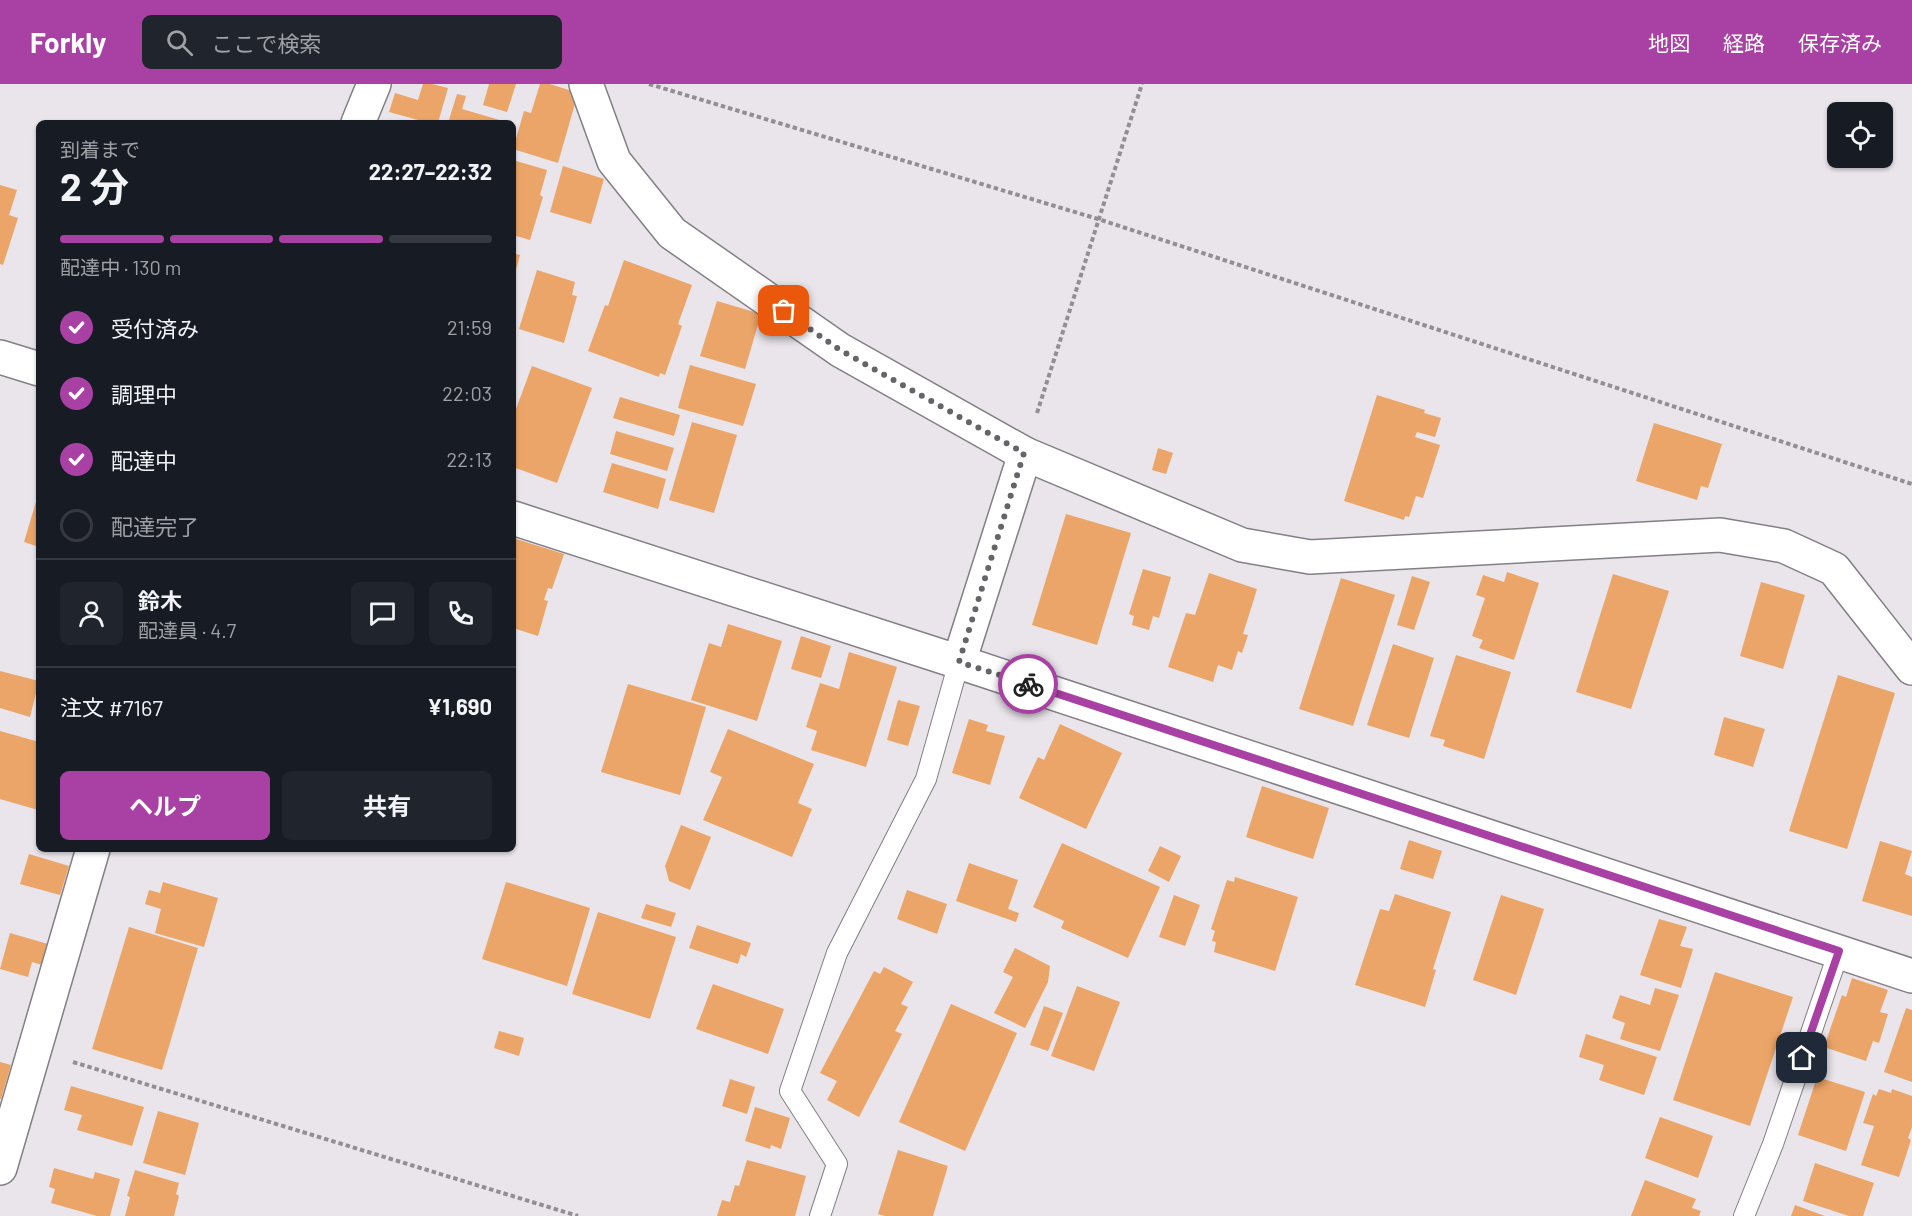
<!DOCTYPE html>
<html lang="ja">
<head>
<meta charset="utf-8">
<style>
  body { margin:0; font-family:Barlow,"Noto Sans JP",sans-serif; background:#20242c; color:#f1f3f6; height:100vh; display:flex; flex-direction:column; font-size:22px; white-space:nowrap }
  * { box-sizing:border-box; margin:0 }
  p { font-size:20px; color:#9ea1a6 }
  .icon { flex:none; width:33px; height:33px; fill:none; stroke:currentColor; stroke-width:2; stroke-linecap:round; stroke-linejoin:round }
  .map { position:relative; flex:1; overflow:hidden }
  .drawer { position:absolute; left:36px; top:36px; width:480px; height:732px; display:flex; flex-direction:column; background:#171b24; border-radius:9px; box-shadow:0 2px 4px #0004 }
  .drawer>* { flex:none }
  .tools { position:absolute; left:1827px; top:18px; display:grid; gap:12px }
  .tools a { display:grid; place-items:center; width:66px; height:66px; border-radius:9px; background:#171b24; box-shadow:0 2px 4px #0004; font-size:30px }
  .pin { position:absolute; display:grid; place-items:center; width:51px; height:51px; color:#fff; margin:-26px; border-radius:12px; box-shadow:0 3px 9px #0006 }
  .courier { position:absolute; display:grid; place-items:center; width:60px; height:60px; margin:-30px; border:4px solid #a941a5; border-radius:50%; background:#fff; color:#222; box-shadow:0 2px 8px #0007 }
  .headline em { font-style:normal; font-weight:700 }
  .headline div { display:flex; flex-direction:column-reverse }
  .headline { display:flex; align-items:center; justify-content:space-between; height:102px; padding:0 24px }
  h1 { font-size:39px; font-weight:700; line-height:45px }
  .bar { display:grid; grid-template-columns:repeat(4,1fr); gap:9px 6px; align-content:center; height:72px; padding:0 24px }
  .bar i { height:8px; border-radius:4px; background:#363941 }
  .bar .current { background:#a941a5 }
  .bar p { grid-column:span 4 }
  .line { display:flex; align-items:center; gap:15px; padding:0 24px; border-top:2px solid #363941 }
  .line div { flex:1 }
  .round { display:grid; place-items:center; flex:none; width:63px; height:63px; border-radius:9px; background:#20242c }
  ol { padding:0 24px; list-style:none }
  li { display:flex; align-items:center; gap:18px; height:66px }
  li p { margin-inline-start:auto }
  li .icon { padding:6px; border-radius:50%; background:#a941a5; color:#fff; stroke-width:4 }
  li:last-child { color:#9ea1a6 }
  li i { width:33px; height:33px; border:3px solid #363941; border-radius:50% }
  .cta { display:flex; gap:12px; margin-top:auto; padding:12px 24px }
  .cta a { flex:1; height:69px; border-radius:9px; background:#a941a5; color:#fff; font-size:24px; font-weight:700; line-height:69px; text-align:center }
  .cta a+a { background:#20242c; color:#f1f3f6 }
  header { display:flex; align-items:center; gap:36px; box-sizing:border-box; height:84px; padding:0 30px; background:#a941a5; color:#fff }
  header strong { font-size:28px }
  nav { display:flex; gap:33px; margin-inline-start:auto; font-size:21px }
  .search { width:420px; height:54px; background:#20242c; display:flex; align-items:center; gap:15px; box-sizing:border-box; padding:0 21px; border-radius:9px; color:#9ea1a6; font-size:22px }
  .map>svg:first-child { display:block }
  .building { fill:#eca568 }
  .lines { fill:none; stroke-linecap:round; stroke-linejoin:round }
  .service-casing { stroke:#837f85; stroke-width:22 }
  .minor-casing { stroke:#837f85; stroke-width:36 }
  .path { stroke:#928f93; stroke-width:4; stroke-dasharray:4.5 3; stroke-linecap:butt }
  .service { stroke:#fff; stroke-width:20 }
  .minor { stroke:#fff; stroke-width:33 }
  .done { stroke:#666468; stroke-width:6; stroke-dasharray:0 10.8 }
  .route { stroke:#a941a5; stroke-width:8 }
</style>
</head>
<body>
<header>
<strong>Forkly</strong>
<div class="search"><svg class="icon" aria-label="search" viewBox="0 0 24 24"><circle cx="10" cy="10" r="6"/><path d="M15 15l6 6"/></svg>ここで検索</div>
<nav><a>地図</a><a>経路</a><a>保存済み</a></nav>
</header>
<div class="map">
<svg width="1912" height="1132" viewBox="0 0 1912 1132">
  <rect width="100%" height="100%" fill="#e9e5eb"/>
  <g class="building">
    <polygon points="423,0 432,0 448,4 438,39 429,39 389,28 395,9 418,16"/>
    <polygon points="489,0 516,0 507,28 483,21"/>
    <polygon points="540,0 550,0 578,9 558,79 513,65 524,27 531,29"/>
    <polygon points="457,10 466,12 462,25 503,37 503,39 448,39"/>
    <polygon points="513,76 547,86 540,111 543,113 530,156 513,151"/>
    <polygon points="563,82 604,95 591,140 550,128"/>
    <polygon points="0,101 17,106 9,131 18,134 3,181 0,180"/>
    <polygon points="513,169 520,171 514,193 513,193"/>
    <polygon points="624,176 692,201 678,240 682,242 665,291 660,289 659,293 588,267 605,221 608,222"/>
    <polygon points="537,186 575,198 572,211 577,212 564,259 519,245"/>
    <polygon points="717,217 761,230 745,285 700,272"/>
    <polygon points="690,281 756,300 743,342 678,324"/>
    <polygon points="532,282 592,304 557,399 513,383 513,333"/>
    <polygon points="1377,311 1425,326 1424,329 1441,334 1435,353 1417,348 1415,353 1440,361 1423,414 1416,412 1409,433 1405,432 1404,436 1344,417"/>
    <polygon points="620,313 680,331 674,352 613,334"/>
    <polygon points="692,338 737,351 714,429 669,416"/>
    <polygon points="1654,339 1722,360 1708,404 1701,402 1697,416 1636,397"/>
    <polygon points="616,347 674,364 667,387 610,370"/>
    <polygon points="1158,364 1173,369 1166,390 1152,386"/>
    <polygon points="612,379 666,395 658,425 603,408"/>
    <polygon points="38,411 39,411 39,463 24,458"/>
    <polygon points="1066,430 1131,449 1097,561 1032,541"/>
    <polygon points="513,454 564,470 552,505 548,504 544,516 548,517 538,552 513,544"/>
    <polygon points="1143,485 1171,493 1159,534 1153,532 1149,546 1132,541 1134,532 1129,530"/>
    <polygon points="1507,488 1539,499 1514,576 1479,564 1483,556 1472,552 1485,514 1476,511 1483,491 1504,498"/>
    <polygon points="1209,489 1257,505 1243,550 1248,551 1242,569 1238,567 1232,586 1218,581 1213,598 1168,583 1186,529 1195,531"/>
    <polygon points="1613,490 1669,507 1631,625 1576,608"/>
    <polygon points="1412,492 1430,498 1414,546 1397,541"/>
    <polygon points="1341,494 1395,511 1353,642 1299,625"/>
    <polygon points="1761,498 1805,511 1783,585 1740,572"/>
    <polygon points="728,540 782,557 757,637 691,616 709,559 721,563"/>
    <polygon points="801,552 831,562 821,594 791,585"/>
    <polygon points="1393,560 1434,574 1409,654 1367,641"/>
    <polygon points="849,568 897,583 866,683 811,666 817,647 806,643 820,599 839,605"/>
    <polygon points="1456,571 1511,588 1484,675 1443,662 1445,656 1430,652"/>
    <polygon points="0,587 39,597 30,633 0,624"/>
    <polygon points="1838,591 1895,609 1847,765 1789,747"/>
    <polygon points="628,600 706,623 680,711 601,688"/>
    <polygon points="898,616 920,622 908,662 887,656"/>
    <polygon points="1724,633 1765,645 1753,683 1714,671"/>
    <polygon points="969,635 988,641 986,647 1005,652 990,701 952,689"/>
    <polygon points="1060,640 1122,669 1086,745 1019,714 1038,673 1044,676"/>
    <polygon points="728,645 814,680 798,719 812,725 792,773 703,736 722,693 710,688"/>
    <polygon points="0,647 39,658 38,726 0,715"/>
    <polygon points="1262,702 1329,724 1313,775 1246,753"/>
    <polygon points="681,741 711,753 690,806 669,797 665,782"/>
    <polygon points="1409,756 1442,767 1433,795 1400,785"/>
    <polygon points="1880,757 1912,767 1905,790 1912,793 1912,832 1862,817"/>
    <polygon points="1062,759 1160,803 1128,874 1061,844 1064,837 1033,823"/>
    <polygon points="1160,762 1181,772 1169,798 1148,787"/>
    <polygon points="29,770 69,782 60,811 20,800"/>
    <polygon points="969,779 1018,796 1008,825 1019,829 1016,838 956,817"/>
    <polygon points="1235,793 1298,813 1275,887 1214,868 1216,858 1212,857 1215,847 1211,845 1227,796 1234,798"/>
    <polygon points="163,798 218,814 204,863 155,849 161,825 145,820 149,806 160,809"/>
    <polygon points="506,798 590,824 567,902 482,875"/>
    <polygon points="907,806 947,820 937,850 897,835"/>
    <polygon points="1395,810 1451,828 1433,885 1436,886 1425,923 1355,901 1380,825 1389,827"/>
    <polygon points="1174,811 1200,821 1185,862 1159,853"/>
    <polygon points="1501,811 1544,825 1516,911 1473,896"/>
    <polygon points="646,820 676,829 671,843 641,834"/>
    <polygon points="598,828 676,853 650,935 572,910"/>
    <polygon points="1659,835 1687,843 1680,862 1693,865 1681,904 1640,891"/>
    <polygon points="697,841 751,859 746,873 741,870 738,880 689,864"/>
    <polygon points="129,843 198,864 162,986 92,965"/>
    <polygon points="10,849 48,860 42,881 32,878 28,893 0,885"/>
    <polygon points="1015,864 1050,882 1048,898 1025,944 994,929 1013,893 1003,888"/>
    <polygon points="884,883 913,898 901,920 908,923 895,947 902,950 859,1033 827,1016 837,997 820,989 874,887 880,890"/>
    <polygon points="1715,888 1793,913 1750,1042 1673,1016"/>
    <polygon points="1852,894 1888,906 1880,928 1888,930 1879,959 1873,957 1866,977 1824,963 1842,911 1846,913"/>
    <polygon points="713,900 784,925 768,970 696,945"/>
    <polygon points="1077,902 1120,918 1094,987 1051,972"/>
    <polygon points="1655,904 1679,911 1660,967 1620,955 1625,939 1612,934 1620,911 1650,921"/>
    <polygon points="951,920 1017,949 965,1067 899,1038"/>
    <polygon points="1044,922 1063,929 1048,967 1030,961"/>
    <polygon points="1906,924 1912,926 1912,998 1884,988"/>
    <polygon points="499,947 524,954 519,972 494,964"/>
    <polygon points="1586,950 1657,973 1644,1011 1599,996 1604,981 1579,973"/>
    <polygon points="0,978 11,981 1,1015 0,1015"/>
    <polygon points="1817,993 1865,1008 1846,1067 1798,1051"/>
    <polygon points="730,995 755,1003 747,1030 722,1022"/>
    <polygon points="71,1002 144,1023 132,1062 77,1046 82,1031 64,1026"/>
    <polygon points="1879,1005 1891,1009 1892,1005 1912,1012 1912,1043 1908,1054 1911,1056 1899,1093 1861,1081 1874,1042 1863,1039 1873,1010 1876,1012"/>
    <polygon points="755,1023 790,1034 781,1065 771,1061 770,1065 745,1057"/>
    <polygon points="158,1027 199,1039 185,1091 143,1079"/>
    <polygon points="1660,1033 1713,1052 1698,1094 1645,1074"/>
    <polygon points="898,1066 948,1082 933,1132 885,1132 878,1130"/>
    <polygon points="747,1076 806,1092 795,1132 717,1132 722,1116 730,1118 735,1101 739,1102"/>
    <polygon points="1815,1079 1874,1099 1863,1132 1849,1132 1803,1117"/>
    <polygon points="54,1084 93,1095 95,1088 120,1095 110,1132 97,1132 51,1119 55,1105 49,1103"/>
    <polygon points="135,1086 179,1099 176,1110 179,1112 174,1132 125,1132 130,1113 127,1112"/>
    <polygon points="1645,1096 1696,1115 1692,1124 1701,1127 1699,1132 1631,1132"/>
    <polygon points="1795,1121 1825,1132 1791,1132"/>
  </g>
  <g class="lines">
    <defs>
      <g id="service">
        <polyline points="820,1132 837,1080 790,1007 837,869 926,695 959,578"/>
        <polyline points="1744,1132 1773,1060 1839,867"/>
      </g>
      <g id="minor">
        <polyline points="586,0 614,77 672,149 840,266 1025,370 1242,461 1310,473 1720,451 1784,462 1834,485 1912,584"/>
        <polyline points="358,39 374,0"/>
        <polyline points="0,273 39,285"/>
        <polyline points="513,434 959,578 1912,892"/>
        <polyline points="959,578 1025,370"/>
        <polyline points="0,1084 93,765"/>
      </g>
    </defs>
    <use href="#service" class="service-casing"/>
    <use href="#minor" class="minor-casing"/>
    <g class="path">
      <polyline points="649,0 1098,135 1912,400"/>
      <polyline points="1037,329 1142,0"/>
      <polyline points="73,978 578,1132"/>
    </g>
    <use href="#service" class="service"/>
    <use href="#minor" class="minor"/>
  </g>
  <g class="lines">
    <polyline class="done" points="784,227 840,266 1024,369 959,578 1028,600"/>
    <polyline class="route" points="1028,600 1839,867 1802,974"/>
  </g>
</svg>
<div class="tools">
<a><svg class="icon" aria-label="locate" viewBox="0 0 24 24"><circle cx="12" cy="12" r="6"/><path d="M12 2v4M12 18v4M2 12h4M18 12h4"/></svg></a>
</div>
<div class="pin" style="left:784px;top:227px;background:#ea580c"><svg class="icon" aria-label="bag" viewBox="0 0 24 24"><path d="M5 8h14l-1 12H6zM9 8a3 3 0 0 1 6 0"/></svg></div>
<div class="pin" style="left:1802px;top:974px;background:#1f2937"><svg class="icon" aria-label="home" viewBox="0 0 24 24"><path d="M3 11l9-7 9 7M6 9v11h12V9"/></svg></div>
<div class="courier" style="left:1028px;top:600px"><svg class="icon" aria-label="bike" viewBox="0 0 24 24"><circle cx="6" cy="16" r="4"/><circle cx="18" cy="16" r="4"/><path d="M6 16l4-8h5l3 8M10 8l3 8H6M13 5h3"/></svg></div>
<section class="drawer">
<div class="headline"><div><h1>2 分</h1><p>到着まで</p></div><em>22:27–22:32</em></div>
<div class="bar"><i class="current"></i><i class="current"></i><i class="current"></i><i></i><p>配達中 · 130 m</p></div>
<ol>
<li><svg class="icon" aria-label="check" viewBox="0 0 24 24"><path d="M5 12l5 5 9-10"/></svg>受付済み<p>21:59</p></li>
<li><svg class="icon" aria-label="check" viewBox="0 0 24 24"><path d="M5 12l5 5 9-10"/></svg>調理中<p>22:03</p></li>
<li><svg class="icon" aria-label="check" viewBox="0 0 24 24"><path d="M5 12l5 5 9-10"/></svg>配達中<p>22:13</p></li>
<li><i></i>配達完了</li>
</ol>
<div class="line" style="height:108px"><a class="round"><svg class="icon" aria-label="person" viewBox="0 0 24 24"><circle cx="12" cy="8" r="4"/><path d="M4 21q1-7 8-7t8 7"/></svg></a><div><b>鈴木</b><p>配達員 · 4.7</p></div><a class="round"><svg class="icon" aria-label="chat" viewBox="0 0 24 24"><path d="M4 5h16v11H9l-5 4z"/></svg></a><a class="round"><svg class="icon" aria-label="phone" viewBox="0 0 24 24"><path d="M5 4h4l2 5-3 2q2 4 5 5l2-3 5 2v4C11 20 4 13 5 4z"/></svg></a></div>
<div class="line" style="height:78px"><div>注文 #7167</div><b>¥1,690</b></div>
<div class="cta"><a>ヘルプ</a><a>共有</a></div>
</section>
</div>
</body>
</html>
